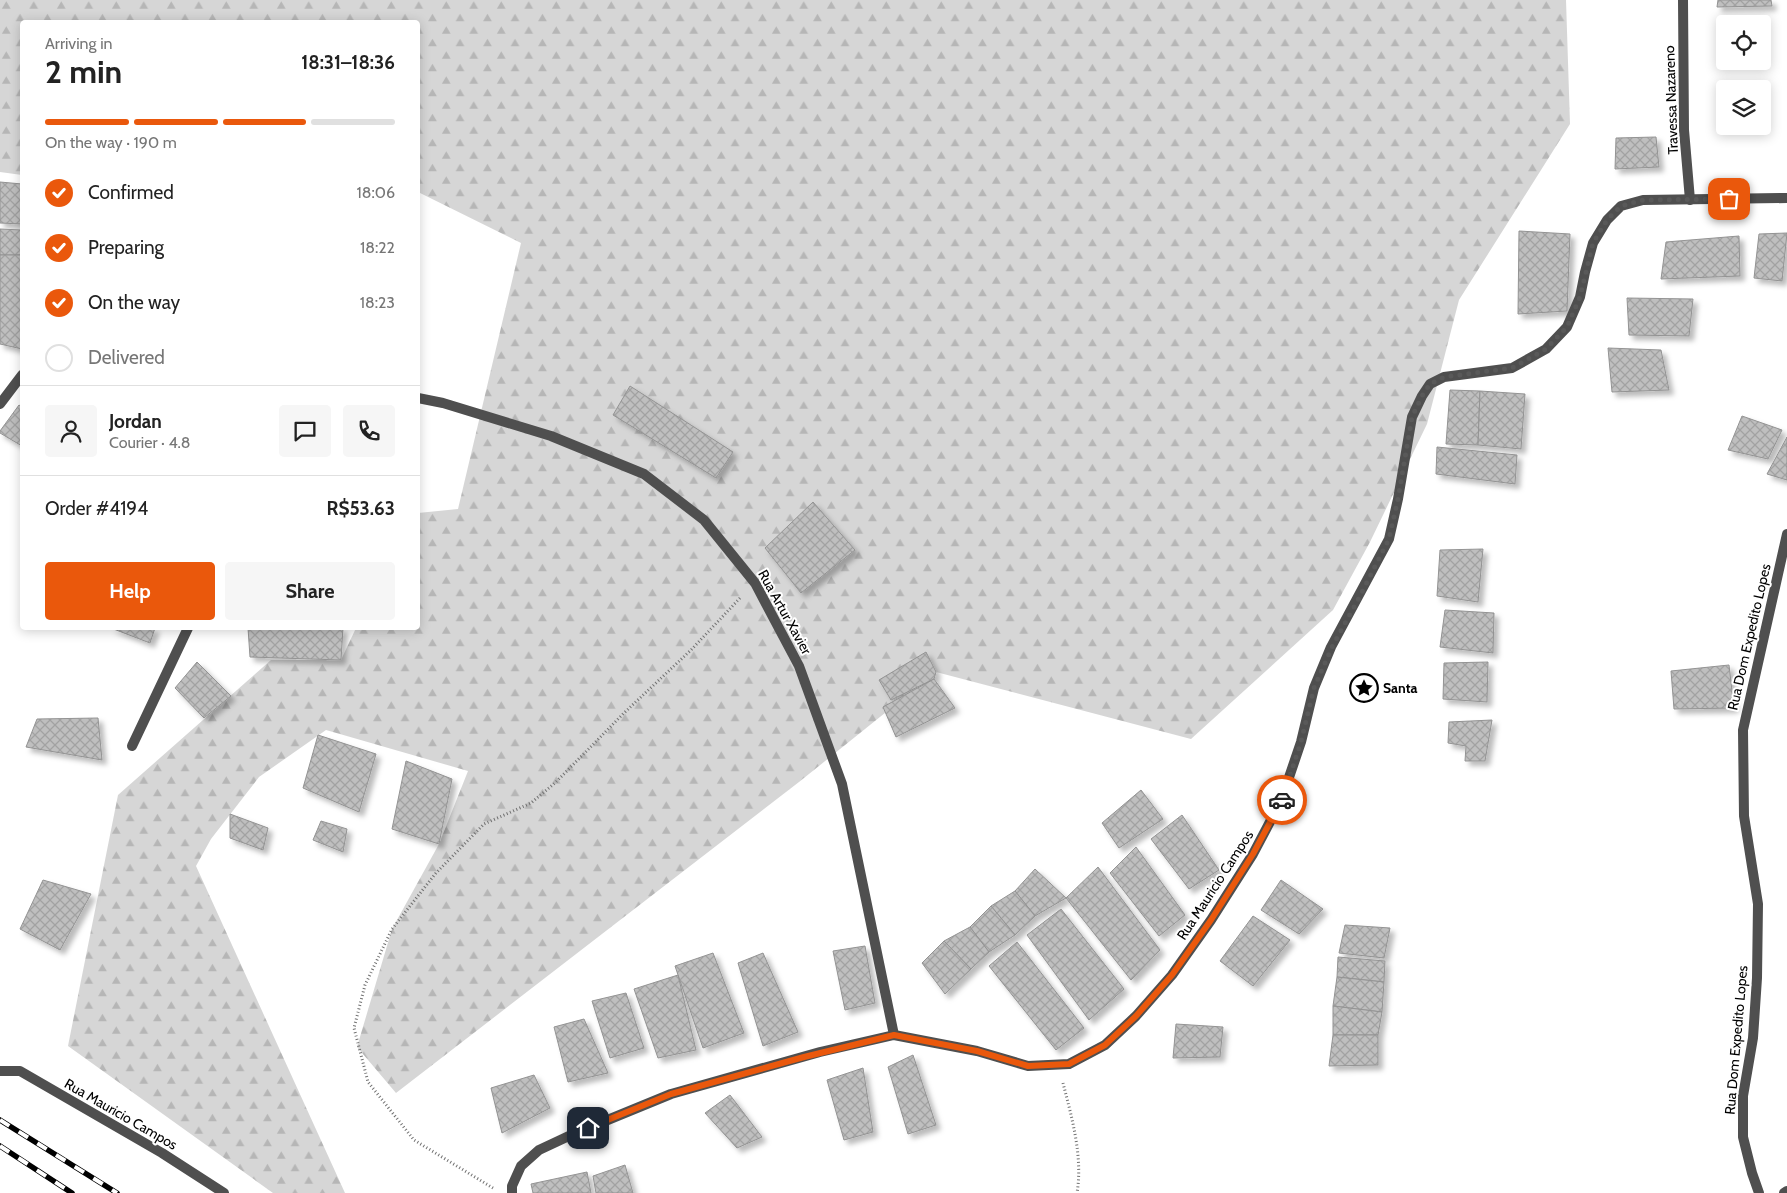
<!DOCTYPE html>
<html lang="en">
<head>
<meta charset="utf-8">
<style>
  body { margin:0; font-family:Cabin,sans-serif; background:#f6f6f6; color:#222; height:100vh; display:flex; flex-direction:column; font-size:19px; white-space:nowrap }
  * { box-sizing:border-box; margin:0 }
  p { font-size:16px; color:#767676 }
  .icon { flex:none; width:28px; height:28px; fill:none; stroke:currentColor; stroke-width:2; stroke-linecap:round; stroke-linejoin:round }
  .map { position:relative; flex:1; overflow:hidden }
  .details { position:absolute; left:20px; top:20px; width:400px; height:610px; display:flex; flex-direction:column; background:#fff; border-radius:5px; box-shadow:0 2px 12px #0003 }
  .details>* { flex:none }
  .tools { position:absolute; left:1716px; top:15px; display:grid; gap:10px }
  .tools a { display:grid; place-items:center; width:55px; height:55px; border-radius:5px; background:#fff; box-shadow:0 2px 12px #0003; font-size:25px }
  .pin { position:absolute; display:grid; place-items:center; width:42px; height:42px; color:#fff; margin:-21px; border-radius:10px; box-shadow:0 2px 8px #0006 }
  .courier { position:absolute; display:grid; place-items:center; width:50px; height:50px; margin:-25px; border:4px solid #ea580c; border-radius:50%; background:#fff; color:#222; box-shadow:0 1px 6px #0007 }
  .overview em { font-style:normal; font-weight:700 }
  .overview div { display:flex; flex-direction:column-reverse }
  .overview { display:flex; align-items:center; justify-content:space-between; height:85px; padding:0 25px }
  h1 { font-size:32px; font-weight:700; line-height:38px }
  .bar { display:grid; grid-template-columns:repeat(4,1fr); gap:8px 5px; align-content:center; height:60px; padding:0 25px }
  .bar i { height:6px; border-radius:4px; background:#e0e0e0 }
  .bar .active { background:#ea580c }
  .bar p { grid-column:span 4 }
  .line { display:flex; align-items:center; gap:12px; padding:0 25px; border-top:1px solid #e0e0e0 }
  .line div { flex:1 }
  .round { display:grid; place-items:center; flex:none; width:52px; height:52px; border-radius:5px; background:#f6f6f6 }
  ol { padding:0 25px; list-style:none }
  li { display:flex; align-items:center; gap:15px; height:55px }
  li p { margin-inline-start:auto }
  li .icon { padding:5px; border-radius:50%; background:#ea580c; color:#fff; stroke-width:4 }
  li:last-child { color:#767676 }
  li i { width:28px; height:28px; border:2px solid #e0e0e0; border-radius:50% }
  .button { display:flex; gap:10px; margin-top:auto; padding:10px 25px }
  .button a { flex:1; height:58px; border-radius:5px; background:#ea580c; color:#fff; font-size:20px; font-weight:700; line-height:58px; text-align:center }
  .button a+a { background:#f6f6f6; color:#222 }
  .map>svg:first-child { display:block }
  .forest { fill:url(#forest-firs) }
  .building { fill:url(#building-cross-hatch); stroke:#939393; filter:url(#shadow) }
  .lines { fill:none; stroke-linecap:round; stroke-linejoin:round }
  .path { stroke:#717171; stroke-width:3; stroke-dasharray:1 2.5; stroke-linecap:butt }
  .minor { stroke:#4f4f4f; stroke-width:10 }
  .rail-casing { stroke:#000; stroke-width:5.5 }
  .rail { stroke:#fff; stroke-width:4; stroke-dasharray:11; stroke-linecap:butt }
  .done { stroke:#595959; stroke-width:5; stroke-dasharray:0 9 }
  .route { stroke:#ea580c; stroke-width:6 }
  .labels { text-anchor:middle; dominant-baseline:central; stroke-width:4; stroke-linejoin:round; paint-order:stroke }
  .street-label { font-size:14px; fill:#000; stroke:#fff }
  .poi-label { font-size:14px; font-weight:bold; fill:#000; stroke:#fff; text-anchor:start }
</style>
</head>
<body>
<div class="map">
<svg width="1787" height="1193" viewBox="0 0 1787 1193">
  <defs>
    <pattern id="forest-firs" width="22" height="20" patternUnits="userSpaceOnUse" patternTransform="scale(1.25)"><rect width="22" height="20" fill="#d6d6d6"/><path d="M5 1l3.5 6h-7zM16 11l3.5 6h-7z" fill="#b6b6b6"/></pattern>
    <pattern id="building-cross-hatch" width="8" height="8" patternUnits="userSpaceOnUse" patternTransform="scale(1.25)"><rect width="8" height="8" fill="#bfbfbf"/><path d="M0 0l8 8M0 8l8-8" fill="none" stroke="#a2a2a2"/></pattern>
    <filter id="shadow"><feDropShadow dx="4.5" dy="4.5" stdDeviation="2.5" flood-color="#0004"/></filter>
  </defs>
  <rect width="100%" height="100%" fill="#fff"/>
  <polygon class="forest" points="0,0 1566,0 1570,124 1459,300 1427,424 1370,542 1333,610 1191,739 936,672 799,782 396,1093 357,1047 392,929 439,844 468,771 326,730 259,777 211,839 196,866 345,1193 273,1193 68,1046 118,795 271,660 341,660 356,628 418,628 418,513 458,509 521,243 418,192 418,22 22,22 22,175 0,172"/>
  <g class="building">
    <polygon points="1718,0 1771,0 1772,6 1717,7"/>
    <polygon points="1656,137 1659,167 1615,169 1616,138"/>
    <polygon points="0,182 22,184 22,224 0,223"/>
    <polygon points="0,229 22,230 22,255 0,255"/>
    <polygon points="1519,231 1570,234 1567,311 1518,314"/>
    <polygon points="1787,233 1782,281 1754,278 1759,234"/>
    <polygon points="1739,236 1740,276 1661,279 1666,242"/>
    <polygon points="0,255 22,255 22,349 0,344"/>
    <polygon points="1627,298 1693,299 1689,336 1629,335"/>
    <polygon points="1608,348 1661,350 1669,390 1612,392"/>
    <polygon points="630,386 733,452 716,478 613,415"/>
    <polygon points="1450,390 1480,391 1478,445 1446,444"/>
    <polygon points="1480,391 1525,394 1521,449 1478,445"/>
    <polygon points="19,405 22,407 22,446 0,433 0,431"/>
    <polygon points="1742,416 1782,430 1768,459 1728,450"/>
    <polygon points="1787,437 1787,480 1767,474"/>
    <polygon points="1437,447 1517,455 1515,484 1436,474"/>
    <polygon points="813,502 855,550 801,593 765,548"/>
    <polygon points="1483,549 1478,602 1437,596 1440,550"/>
    <polygon points="1445,610 1494,613 1493,653 1440,647"/>
    <polygon points="111,628 155,628 150,643"/>
    <polygon points="248,628 343,628 341,660 250,657"/>
    <polygon points="926,652 936,672 934,679 891,700 879,680"/>
    <polygon points="197,662 231,696 204,718 175,688"/>
    <polygon points="1488,662 1487,702 1443,699 1444,663"/>
    <polygon points="1729,665 1734,708 1674,709 1671,671"/>
    <polygon points="934,679 955,708 896,737 883,707"/>
    <polygon points="98,718 102,760 26,747 37,719"/>
    <polygon points="1492,720 1485,761 1465,761 1466,746 1448,743 1449,722"/>
    <polygon points="318,735 376,754 359,812 303,788"/>
    <polygon points="406,761 452,779 439,844 392,829"/>
    <polygon points="1141,790 1163,819 1119,848 1102,823"/>
    <polygon points="230,814 268,828 263,850 230,838"/>
    <polygon points="1182,815 1219,870 1189,889 1151,839"/>
    <polygon points="321,821 347,829 343,852 313,840"/>
    <polygon points="1136,847 1185,915 1159,936 1110,873"/>
    <polygon points="1098,867 1160,950 1131,980 1066,898"/>
    <polygon points="1035,869 1066,898 1035,916 1015,891"/>
    <polygon points="43,880 91,894 60,950 20,929"/>
    <polygon points="1281,880 1323,909 1299,934 1261,910"/>
    <polygon points="1015,891 1035,916 1015,935 991,906"/>
    <polygon points="991,906 1015,935 989,952 970,927"/>
    <polygon points="1061,909 1124,989 1089,1020 1027,935"/>
    <polygon points="1253,916 1290,940 1253,986 1220,961"/>
    <polygon points="1345,925 1390,928 1384,958 1339,953"/>
    <polygon points="970,927 989,952 971,969 944,941"/>
    <polygon points="944,941 971,969 945,994 922,963"/>
    <polygon points="1017,942 1084,1028 1056,1050 989,966"/>
    <polygon points="865,946 875,1003 845,1010 833,951"/>
    <polygon points="713,953 744,1033 703,1048 675,966"/>
    <polygon points="763,953 798,1032 763,1046 738,963"/>
    <polygon points="1338,957 1385,961 1384,982 1337,977"/>
    <polygon points="678,975 696,1050 658,1058 634,989"/>
    <polygon points="1337,977 1384,982 1382,1012 1333,1006"/>
    <polygon points="626,993 644,1048 610,1058 592,1001"/>
    <polygon points="1333,1006 1382,1012 1378,1035 1333,1035"/>
    <polygon points="584,1019 608,1073 568,1082 554,1027"/>
    <polygon points="1176,1024 1223,1027 1220,1057 1173,1058"/>
    <polygon points="1333,1035 1378,1035 1378,1065 1329,1066"/>
    <polygon points="913,1055 936,1125 908,1134 888,1067"/>
    <polygon points="863,1068 873,1132 844,1140 827,1080"/>
    <polygon points="534,1075 550,1108 502,1133 491,1088"/>
    <polygon points="730,1095 762,1137 737,1148 705,1113"/>
    <polygon points="625,1165 633,1193 596,1193 593,1176"/>
    <polygon points="587,1172 591,1193 533,1193 531,1184"/>
  </g>
  <g class="lines">
    <g class="path">
      <path d="M1063,1083C1072,1118 1083,1157 1077,1193"/>
      <polyline points="493,1188 414,1140 368,1082 354,1028 365,985 392,929 436,873 484,824 531,803 555,783 624,713 691,650 741,597"/>
    </g>
    <g class="minor">
      <polyline points="1683,0 1684,130 1690,200"/>
      <polyline points="418,398 443,403 551,436 644,474 704,520 755,583 799,666 842,784 894,1035"/>
      <polyline points="0,404 22,375"/>
      <polyline points="132,746 188,628"/>
      <polyline points="0,1071 20,1071 162,1153 224,1193"/>
      <polyline points="512,1193 512,1186 521,1166 539,1150 571,1135 671,1094 820,1052 894,1035 977,1051 1028,1066 1069,1064 1105,1045 1136,1016 1172,975 1211,920 1253,854 1281,801 1301,742 1314,688 1331,647 1389,539 1398,499 1412,417 1422,396 1430,384 1444,377 1512,368 1546,349 1567,327 1580,297 1585,272 1593,243 1607,220 1621,206 1643,200 1787,198"/>
      <polyline points="1759,1193 1752,1173 1743,1137 1743,1096 1753,1038 1757,978 1758,904 1744,816 1743,730 1787,534"/>
      <polyline points="1784,1193 1787,1191"/>
    </g>
    <defs>
      <g id="rail">
        <polyline points="0,1120 117,1193"/>
        <polyline points="0,1146 72,1193"/>
      </g>
    </defs>
    <use href="#rail" class="rail-casing"/>
    <use href="#rail" class="rail"/>
  </g>
  <g class="lines">
    <polyline class="done" points="1282,800 1301,742 1314,688 1332,647 1359,598 1389,539 1398,499 1412,417 1422,396 1430,384 1444,377 1512,368 1546,349 1567,327 1580,297 1593,243 1607,220 1621,206 1643,200 1729,199"/>
    <polyline class="route" points="588,1128 671,1094 804,1057 894,1035 977,1051 1028,1066 1069,1064 1105,1045 1136,1016 1172,975 1211,920 1253,854 1282,800"/>
  </g>
  <defs>
    <symbol id="sight-ring" viewBox="-11 -11 22 22"><circle r="9.5" fill="#fff" stroke="#000" stroke-width="1.5"/><path d="M0-6L1.8-2.2L6-1.7L2.9 1.2L3.7 5.4L0 3.3L-3.7 5.4L-2.9 1.2L-6-1.7L-1.8-2.2Z" fill="#000"/></symbol>
  </defs>
  <g fill-rule="evenodd">
    <use href="#sight-ring" x="1348" y="672" width="32" height="32"/>
  </g>
  <g class="labels">
    <g class="street-label">
      <text transform="translate(1671 100) rotate(-92)">Travessa Nazareno</text>
      <text transform="translate(785 612) rotate(61)">Rua Artur Xavier</text>
      <text transform="translate(1749 637) rotate(-77)">Rua Dom Expedito Lopes</text>
      <text transform="translate(1215 885) rotate(-57)">Rua Mauricio Campos</text>
      <text transform="translate(1736 1040) rotate(-85)">Rua Dom Expedito Lopes</text>
      <text transform="translate(121 1114) rotate(30)">Rua Mauricio Campos</text>
    </g>
    <g class="poi-label">
      <text x="1383" y="688">Santa</text>
    </g>
  </g>
</svg>
<div class="tools">
<a><svg class="icon" aria-label="locate" viewBox="0 0 24 24"><circle cx="12" cy="12" r="6"/><path d="M12 2v4M12 18v4M2 12h4M18 12h4"/></svg></a>
<a><svg class="icon" aria-label="layers" viewBox="0 0 24 24"><path d="M12 4l9 5-9 5-9-5zM3 14l9 5 9-5"/></svg></a>
</div>
<div class="pin" style="left:1729px;top:199px;background:#ea580c"><svg class="icon" aria-label="bag" viewBox="0 0 24 24"><path d="M5 8h14l-1 12H6zM9 8a3 3 0 0 1 6 0"/></svg></div>
<div class="pin" style="left:588px;top:1128px;background:#1f2937"><svg class="icon" aria-label="home" viewBox="0 0 24 24"><path d="M3 11l9-7 9 7M6 9v11h12V9"/></svg></div>
<div class="courier" style="left:1282px;top:800px"><svg class="icon" aria-label="car" viewBox="0 0 24 24"><path d="M5 17H2v-5l4-1 3-4h7l3 4 3 1v5h-3M9 17h6M6 11h13"/><circle cx="7" cy="17" r="2"/><circle cx="17" cy="17" r="2"/></svg></div>
<section class="details">
<div class="overview"><div><h1>2 min</h1><p>Arriving in</p></div><em>18:31–18:36</em></div>
<div class="bar"><i class="active"></i><i class="active"></i><i class="active"></i><i></i><p>On the way · 190 m</p></div>
<ol>
<li><svg class="icon" aria-label="check" viewBox="0 0 24 24"><path d="M5 12l5 5 9-10"/></svg>Confirmed<p>18:06</p></li>
<li><svg class="icon" aria-label="check" viewBox="0 0 24 24"><path d="M5 12l5 5 9-10"/></svg>Preparing<p>18:22</p></li>
<li><svg class="icon" aria-label="check" viewBox="0 0 24 24"><path d="M5 12l5 5 9-10"/></svg>On the way<p>18:23</p></li>
<li><i></i>Delivered</li>
</ol>
<div class="line" style="height:90px"><a class="round"><svg class="icon" aria-label="person" viewBox="0 0 24 24"><circle cx="12" cy="8" r="4"/><path d="M4 21q1-7 8-7t8 7"/></svg></a><div><b>Jordan</b><p>Courier · 4.8</p></div><a class="round"><svg class="icon" aria-label="chat" viewBox="0 0 24 24"><path d="M4 5h16v11H9l-5 4z"/></svg></a><a class="round"><svg class="icon" aria-label="phone" viewBox="0 0 24 24"><path d="M5 4h4l2 5-3 2q2 4 5 5l2-3 5 2v4C11 20 4 13 5 4z"/></svg></a></div>
<div class="line" style="height:65px"><div>Order #4194</div><b>R$53.63</b></div>
<div class="button"><a>Help</a><a>Share</a></div>
</section>
</div>
</body>
</html>
